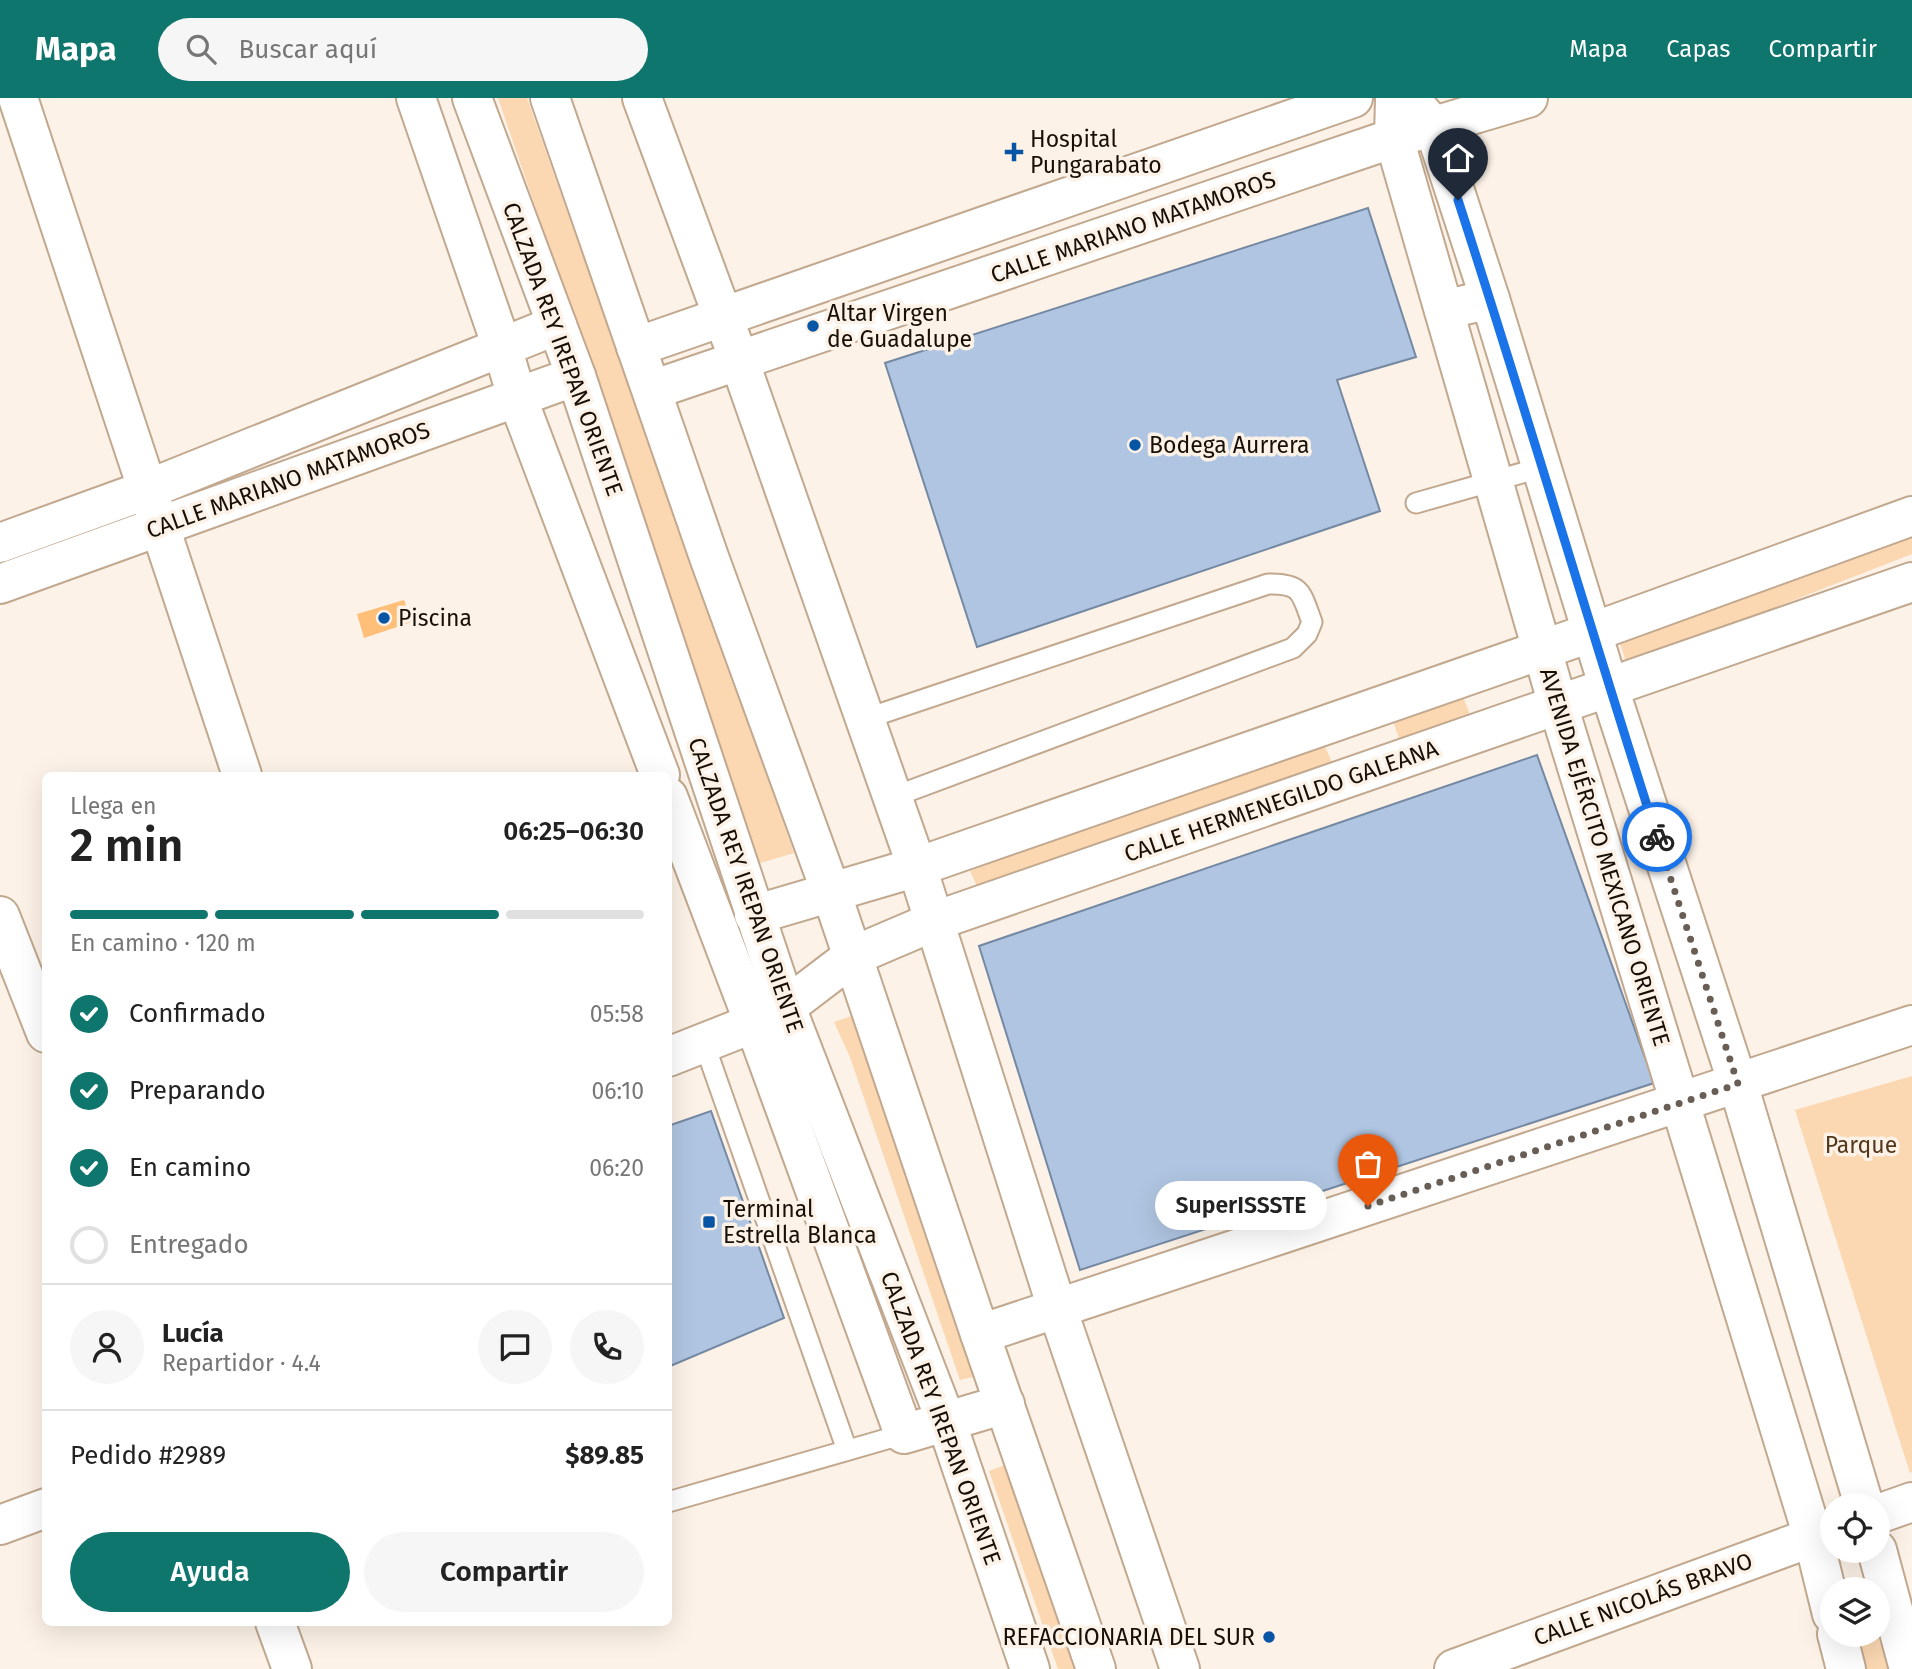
<!DOCTYPE html>
<html lang="es">
<head>
<meta charset="utf-8">
<style>
  body { margin:0; font-family:"Fira Sans",sans-serif; background:#f6f6f6; color:#222; height:100vh; display:flex; flex-direction:column; font-size:26px; white-space:nowrap }
  * { box-sizing:border-box; margin:0 }
  p { font-size:23px; color:#767676 }
  .icon { flex:none; width:38px; height:38px; fill:none; stroke:currentColor; stroke-width:2; stroke-linecap:round; stroke-linejoin:round }
  .map { position:relative; flex:1; overflow:hidden }
  .side { position:absolute; left:42px; top:674px; width:630px; height:854px; display:flex; flex-direction:column; background:#fff; border-radius:10px; box-shadow:0 7px 28px #0002 }
  .side>* { flex:none }
  .tools { position:absolute; left:1820px; top:1395px; display:grid; gap:14px }
  .tools a { display:grid; place-items:center; width:70px; height:70px; border-radius:50%; background:#fff; box-shadow:0 7px 28px #0002; font-size:35px }
  .pin { position:absolute; display:grid; place-items:center; width:60px; height:60px; color:#fff; margin:-72px -30px; border-radius:50% 50% 50% 0; rotate:-45deg; box-shadow:0 0 7px #0007 }
  .pin .icon { rotate:45deg }
  .courier { position:absolute; display:grid; place-items:center; width:70px; height:70px; margin:-35px; border:5px solid #1a73e8; border-radius:50%; background:#fff; color:#222; box-shadow:0 2px 9px #0007 }
  .bubble { position:absolute; height:49px; border-radius:24px; background:#fff; box-shadow:0 7px 28px #0002; font-size:23px; font-weight:600; line-height:49px; text-align:center }
  .headline em { font-style:normal; font-weight:600 }
  .headline div { display:flex; flex-direction:column-reverse }
  .headline { display:flex; align-items:center; justify-content:space-between; height:119px; padding:0 28px }
  h1 { font-size:46px; font-weight:600; line-height:52px }
  .bar { display:grid; grid-template-columns:repeat(4,1fr); gap:10px 7px; align-content:center; height:84px; padding:0 28px }
  .bar i { height:9px; border-radius:5px; background:#e0e0e0 }
  .bar .selected { background:#0f766e }
  .bar p { grid-column:span 4 }
  .line { display:flex; align-items:center; gap:18px; padding:0 28px; border-top:2px solid #e0e0e0 }
  .line div { flex:1 }
  .round { display:grid; place-items:center; flex:none; width:74px; height:74px; border-radius:37px; background:#f6f6f6 }
  ol { padding:0 28px; list-style:none }
  li { display:flex; align-items:center; gap:21px; height:77px }
  li p { margin-inline-start:auto }
  li .icon { padding:7px; border-radius:50%; background:#0f766e; color:#fff; stroke-width:4 }
  li:last-child { color:#767676 }
  li i { width:38px; height:38px; border:4px solid #e0e0e0; border-radius:50% }
  .button { display:flex; gap:14px; margin-top:auto; padding:14px 28px }
  .button a { flex:1; height:80px; border-radius:42px; background:#0f766e; color:#fff; font-size:28px; font-weight:600; line-height:80px; text-align:center }
  .button a+a { background:#f6f6f6; color:#222 }
  header { display:flex; align-items:center; gap:42px; box-sizing:border-box; height:98px; padding:0 35px; background:#0f766e; color:#fff }
  header strong { font-size:33px }
  nav { display:flex; gap:38px; margin-inline-start:auto; font-size:24px }
  .search { width:490px; height:63px; background:#f6f6f6; display:flex; align-items:center; gap:18px; box-sizing:border-box; padding:0 24px; border-radius:38px; color:#767676; font-size:26px }
  .map>svg:first-child { display:block }
  .green { fill:#fbd7b2 }
  .water { fill:#ffbf79 }
  .building { fill:#afc5e1; stroke:#7589a3; stroke-width:2 }
  .lines { fill:none; stroke-linecap:round; stroke-linejoin:round }
  .service-casing { stroke:#c1a88e; stroke-width:23 }
  .minor-casing { stroke:#c1a88e; stroke-width:42 }
  .tertiary-casing { stroke:#c1a88e; stroke-width:42 }
  .primary-casing { stroke:#c1a88e; stroke-width:42 }
  .service { stroke:#fff; stroke-width:19 }
  .minor { stroke:#fff; stroke-width:38 }
  .tertiary { stroke:#fff; stroke-width:38 }
  .primary { stroke:#fff; stroke-width:38 }
  .done { stroke:#685e55; stroke-width:7; stroke-dasharray:0 12.6 }
  .route { stroke:#1a73e8; stroke-width:9 }
  .poi-dot { fill:#0755a4; stroke:#fcf2e7; stroke-width:2.5 }
  .labels { text-anchor:middle; dominant-baseline:central; stroke-width:7; stroke-linejoin:round; paint-order:stroke }
  .poi-label { font-size:23px; fill:#180f06; stroke:#fcf2e7; text-anchor:start }
  .street-label { font-size:23px; fill:#180f06; stroke:#fcf2e7 }
  .park-label { font-size:23px; fill:#53381b; stroke:#fcf2e7 }
</style>
</head>
<body>
<header>
<strong>Mapa</strong>
<div class="search"><svg class="icon" aria-label="search" viewBox="0 0 24 24"><circle cx="10" cy="10" r="6"/><path d="M15 15l6 6"/></svg>Buscar aquí</div>
<nav><a>Mapa</a><a>Capas</a><a>Compartir</a></nav>
</header>
<div class="map">
<svg width="1912" height="1571" viewBox="0 0 1912 1571">
  <rect width="100%" height="100%" fill="#fcf2e7"/>
  <g class="green">
    <polygon points="498,0 527,0 794,755 760,765"/>
    <polygon points="1912,426 1912,456 1627,567 1618,539"/>
    <polygon points="1463,598 1470,617 1400,643 1393,623"/>
    <polygon points="1322,641 1332,665 979,792 970,773"/>
    <polygon points="858,916 977,1278 960,1282 850,959 834,924"/>
    <polygon points="1912,978 1912,1374 1910,1375 1795,1012"/>
    <polygon points="1013,1364 1082,1571 1058,1571 989,1373"/>
    <polygon points="1848,1537 1877,1537 1891,1571 1855,1571"/>
  </g>
  <polygon class="water" points="404,502 412,524 364,540 357,516"/>
  <g class="building">
    <polygon points="1368,110 1416,259 1337,282 1380,413 977,549 885,265"/>
    <polygon points="1537,657 1654,985 1080,1172 979,848"/>
    <polygon points="711,1013 784,1220 668,1269 668,1028"/>
  </g>
  <g class="lines">
    <defs>
      <g id="service">
        <polyline points="1416,405 1543,369"/>
        <path d="M865,621L1268,486C1302,485 1301,495 1312,524L1307,536L1293,550L893,699"/>
        <polyline points="704,945 847,1352"/>
        <polyline points="668,1404 904,1336"/>
      </g>
      <g id="minor">
        <polyline points="18,0 242,677"/>
        <polyline points="416,0 502,249 517,299 660,677"/>
        <polyline points="642,0 739,262 917,769 1057,1210 1180,1571"/>
        <polyline points="1444,212 1490,201"/>
        <polyline points="636,249 1353,0"/>
        <polyline points="652,292 1394,40 1528,0"/>
        <polyline points="0,445 146,392 557,227"/>
        <polyline points="0,486 576,278"/>
        <polyline points="668,699 754,925 904,1336 1005,1306"/>
        <polyline points="754,817 917,769 1593,534 1912,418"/>
        <polyline points="668,959 754,925 786,909 853,858 935,823 1912,484"/>
        <polyline points="980,1236 1912,927"/>
        <polyline points="1878,1416 1912,1404"/>
        <polyline points="0,1427 46,1410"/>
        <polyline points="1454,1571 1832,1432"/>
      </g>
      <g id="tertiary">
        <polyline points="1395,0 1394,40 1558,607 1813,1439 1832,1516"/>
        <polyline points="1409,0 1434,29 1490,201 1609,590 1738,986 1864,1407"/>
        <polyline points="0,818 46,935"/>
        <polyline points="1877,1452 1909,1571"/>
        <polyline points="275,1524 292,1571"/>
        <polyline points="1837,1536 1846,1571"/>
      </g>
      <g id="primary">
        <polyline points="472,0 576,278 786,909 946,1323 1030,1571"/>
        <polyline points="550,0 709,459 831,794 980,1236 1096,1571"/>
      </g>
    </defs>
    <use href="#service" class="service-casing"/>
    <use href="#minor" class="minor-casing"/>
    <use href="#tertiary" class="tertiary-casing"/>
    <use href="#primary" class="primary-casing"/>
    <use href="#service" class="service"/>
    <use href="#minor" class="minor"/>
    <use href="#tertiary" class="tertiary"/>
    <use href="#primary" class="primary"/>
  </g>
  <g class="lines">
    <polyline class="done" points="1368,1108 1738,986 1657,739"/>
    <path class="route" d="M1458,102C1527,314 1589,527 1657,739"/>
  </g>
  <g class="poi-dot">
    <path d="M1010.5 43.5h7v7h7v7h-7v7h-7v-7h-7v-7h7z"/>
    <circle cx="813" cy="228" r="7"/>
    <circle cx="1135" cy="347" r="7"/>
    <circle cx="384" cy="520" r="7"/>
    <rect x="702" y="1117" width="14" height="14" rx="3.5"/>
    <circle cx="1269" cy="1539" r="7"/>
  </g>
  <g class="labels">
    <g class="poi-label">
      <text x="1030" y="41">Hospital<tspan x="1030" dy="26">Pungarabato</tspan></text>
      <text x="827" y="215">Altar Virgen<tspan x="827" dy="26">de Guadalupe</tspan></text>
      <text x="1149" y="347">Bodega Aurrera</text>
      <text x="398" y="520">Piscina</text>
      <text x="723" y="1111">Terminal<tspan x="723" dy="26">Estrella Blanca</tspan></text>
      <text x="1255" y="1539" text-anchor="end">REFACCIONARIA DEL SUR</text>
    </g>
    <g class="street-label">
      <text transform="translate(1133 129) rotate(-19)">CALLE MARIANO MATAMOROS</text>
      <text transform="translate(563 251) rotate(70)">CALZADA REY IREPAN ORIENTE</text>
      <text transform="translate(288 382) rotate(-20)">CALLE MARIANO MATAMOROS</text>
      <text transform="translate(1281 703) rotate(-19)">CALLE HERMENEGILDO GALEANA</text>
      <text transform="translate(1605 759) rotate(73)">AVENIDA EJÉRCITO MEXICANO ORIENTE</text>
      <text transform="translate(746 787) rotate(71)">CALZADA REY IREPAN ORIENTE</text>
      <text transform="translate(941 1320) rotate(70)">CALZADA REY IREPAN ORIENTE</text>
      <text transform="translate(1643 1501) rotate(-20)">CALLE NICOLÁS BRAVO</text>
    </g>
    <g class="park-label">
      <text x="1861" y="1047">Parque</text>
    </g>
  </g>
</svg>
<div class="tools">
<a><svg class="icon" aria-label="locate" viewBox="0 0 24 24"><circle cx="12" cy="12" r="6"/><path d="M12 2v4M12 18v4M2 12h4M18 12h4"/></svg></a>
<a><svg class="icon" aria-label="layers" viewBox="0 0 24 24"><path d="M12 4l9 5-9 5-9-5zM3 14l9 5 9-5"/></svg></a>
</div>
<div class="pin" style="left:1368px;top:1108px;background:#ea580c"><svg class="icon" aria-label="bag" viewBox="0 0 24 24"><path d="M5 8h14l-1 12H6zM9 8a3 3 0 0 1 6 0"/></svg></div>
<div class="pin" style="left:1458px;top:102px;background:#1f2937"><svg class="icon" aria-label="home" viewBox="0 0 24 24"><path d="M3 11l9-7 9 7M6 9v11h12V9"/></svg></div>
<div class="courier" style="left:1657px;top:739px"><svg class="icon" aria-label="bike" viewBox="0 0 24 24"><circle cx="6" cy="16" r="4"/><circle cx="18" cy="16" r="4"/><path d="M6 16l4-8h5l3 8M10 8l3 8H6M13 5h3"/></svg></div>
<div class="bubble" style="left:1155px;top:1083px;width:172px">SuperISSSTE</div>
<section class="side">
<div class="headline"><div><h1>2 min</h1><p>Llega en</p></div><em>06:25–06:30</em></div>
<div class="bar"><i class="selected"></i><i class="selected"></i><i class="selected"></i><i></i><p>En camino · 120 m</p></div>
<ol>
<li><svg class="icon" aria-label="check" viewBox="0 0 24 24"><path d="M5 12l5 5 9-10"/></svg>Confirmado<p>05:58</p></li>
<li><svg class="icon" aria-label="check" viewBox="0 0 24 24"><path d="M5 12l5 5 9-10"/></svg>Preparando<p>06:10</p></li>
<li><svg class="icon" aria-label="check" viewBox="0 0 24 24"><path d="M5 12l5 5 9-10"/></svg>En camino<p>06:20</p></li>
<li><i></i>Entregado</li>
</ol>
<div class="line" style="height:126px"><a class="round"><svg class="icon" aria-label="person" viewBox="0 0 24 24"><circle cx="12" cy="8" r="4"/><path d="M4 21q1-7 8-7t8 7"/></svg></a><div><b>Lucía</b><p>Repartidor · 4.4</p></div><a class="round"><svg class="icon" aria-label="chat" viewBox="0 0 24 24"><path d="M4 5h16v11H9l-5 4z"/></svg></a><a class="round"><svg class="icon" aria-label="phone" viewBox="0 0 24 24"><path d="M5 4h4l2 5-3 2q2 4 5 5l2-3 5 2v4C11 20 4 13 5 4z"/></svg></a></div>
<div class="line" style="height:91px"><div>Pedido #2989</div><b>$89.85</b></div>
<div class="button"><a>Ayuda</a><a>Compartir</a></div>
</section>
</div>
</body>
</html>
